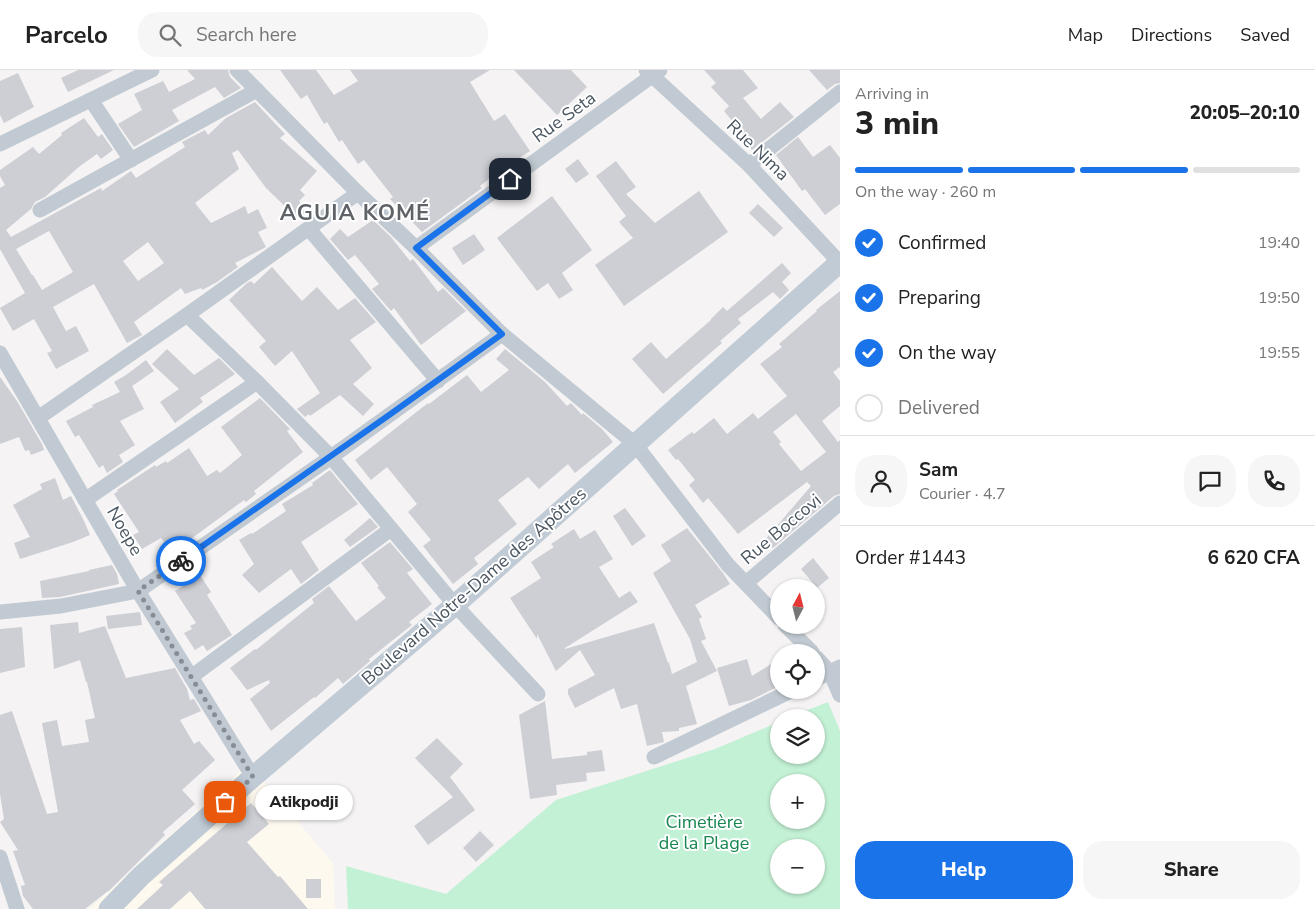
<!DOCTYPE html>
<html lang="en">
<head>
<meta charset="utf-8">
<style>
  body { margin:0; font-family:"Nunito Sans",sans-serif; background:#f6f6f6; color:#222; height:100vh; display:flex; flex-direction:column; font-size:19px; white-space:nowrap }
  * { box-sizing:border-box; margin:0 }
  p { font-size:16px; color:#767676 }
  .icon { flex:none; width:28px; height:28px; fill:none; stroke:currentColor; stroke-width:2; stroke-linecap:round; stroke-linejoin:round }
  .map { position:relative; flex:1; overflow:hidden }
  .drawer { display:flex; flex-direction:column; background:#fff; width:475px }
  .drawer>* { flex:none }
  .needle { width:32px; rotate:7deg }
  .tools { position:absolute; left:770px; top:509px; display:grid; gap:10px }
  .tools a { display:grid; place-items:center; width:55px; height:55px; border-radius:50%; background:#fff; box-shadow:0 1px 4px #0004; font-size:25px }
  .pin { position:absolute; display:grid; place-items:center; width:42px; height:42px; color:#fff; margin:-21px; border-radius:10px; box-shadow:0 2px 8px #0006 }
  .courier { position:absolute; display:grid; place-items:center; width:50px; height:50px; margin:-25px; border:4px solid #1a73e8; border-radius:50%; background:#fff; color:#222; box-shadow:0 1px 6px #0007 }
  .bubble { position:absolute; height:35px; border-radius:18px; background:#fff; box-shadow:0 1px 4px #0004; font-size:16px; font-weight:800; line-height:35px; text-align:center }
  .overview em { font-style:normal; font-weight:800 }
  .overview div { display:flex; flex-direction:column-reverse }
  .overview { display:flex; align-items:center; justify-content:space-between; height:85px; padding:0 15px }
  h1 { font-size:32px; font-weight:800; line-height:38px }
  .bar { display:grid; grid-template-columns:repeat(4,1fr); gap:8px 5px; align-content:center; height:60px; padding:0 15px }
  .bar i { height:6px; border-radius:4px; background:#e0e0e0 }
  .bar .selected { background:#1a73e8 }
  .bar p { grid-column:span 4 }
  .line { display:flex; align-items:center; gap:12px; padding:0 15px; border-top:1px solid #e0e0e0 }
  .line div { flex:1 }
  .round { display:grid; place-items:center; flex:none; width:52px; height:52px; border-radius:20px; background:#f6f6f6 }
  ol { padding:0 15px; list-style:none }
  li { display:flex; align-items:center; gap:15px; height:55px }
  li p { margin-inline-start:auto }
  li .icon { padding:5px; border-radius:50%; background:#1a73e8; color:#fff; stroke-width:4 }
  li:last-child { color:#767676 }
  li i { width:28px; height:28px; border:2px solid #e0e0e0; border-radius:50% }
  .primary-button { display:flex; gap:10px; margin-top:auto; padding:10px 15px }
  .primary-button a { flex:1; height:58px; border-radius:20px; background:#1a73e8; color:#fff; font-size:20px; font-weight:800; line-height:58px; text-align:center }
  .primary-button a+a { background:#f6f6f6; color:#222 }
  header { display:flex; align-items:center; gap:30px; box-sizing:border-box; height:70px; padding:0 25px; background:#fff; border-bottom:1px solid #e0e0e0 }
  header strong { font-size:24px }
  nav { display:flex; gap:28px; margin-inline-start:auto; font-size:18px }
  .search { width:350px; height:45px; background:#f6f6f6; display:flex; align-items:center; gap:12px; box-sizing:border-box; padding:0 18px; border-radius:20px; color:#767676; font-size:19px }
  main { display:flex; flex:1; min-height:0 }
  .map>svg:first-child { display:block }
  .commercial { fill:#fdf9ef }
  .green { fill:#c3f1d5; fill-rule:evenodd }
  .building { fill:#cdcfd5; fill-rule:evenodd }
  .lines { fill:none; stroke-linecap:round; stroke-linejoin:round }
  .street { stroke:#c1cad2; stroke-width:15 }
  .secondary { stroke:#c1cbd6; stroke-width:21 }
  .done { stroke:#868d94; stroke-width:5; stroke-dasharray:0 9 }
  .route { stroke:#1a73e8; stroke-width:6 }
  .labels { text-anchor:middle; dominant-baseline:central; stroke-width:4; stroke-linejoin:round; paint-order:stroke }
  .street-label { font-size:18px; fill:#4a5661; stroke:#fff }
  .park-label { font-size:18px; fill:#17864f; stroke:#fff }
  .district-label { font-size:22px; font-weight:bold; letter-spacing:1px; fill:#5f6368; stroke:#fff }
</style>
</head>
<body>
<header>
<strong>Parcelo</strong>
<div class="search"><svg class="icon" aria-label="search" viewBox="0 0 24 24"><circle cx="10" cy="10" r="6"/><path d="M15 15l6 6"/></svg>Search here</div>
<nav><a>Map</a><a>Directions</a><a>Saved</a></nav>
</header>
<main>
<div class="map">
<svg width="840" height="839" viewBox="0 0 840 839">
  <rect width="100%" height="100%" fill="#f5f3f3"/>
  <polygon class="commercial" points="248,694 333,793 335,839 89,839"/>
  <path class="green" d="M828,632L840,661V839H348L346,796L446,824L556,730L715,679L779,652V685H816V648L790,647ZM779,712H816V750H779ZM779,778H816V815H779Z"/>
  <g class="building">
    <polygon points="78,0 114,0 68,22 61,8"/>
    <polygon points="187,0 228,0 230,7 241,18 224,28 215,17 172,40 179,51 134,77 118,54 142,40 134,24 163,11 169,22 195,9"/>
    <polygon points="280,0 316,0 334,25 358,11 350,0 490,0 470,12 494,51 505,44 530,81 516,90 518,92 508,100 505,96 480,116 482,118 422,162 390,129 393,127 364,90 358,94 342,70 339,72 327,52 324,54 307,25 301,29"/>
    <polygon points="514,0 571,0 587,17 557,45"/>
    <polygon points="704,0 743,0 758,18 743,28 761,49 780,32 794,47 752,80 740,67 743,64 724,41 729,36 711,17 716,13"/>
    <polygon points="809,0 840,0 840,13 835,14 827,20"/>
    <polygon points="18,3 34,37 4,53 0,45 0,11"/>
    <path d="M255,32L285,64L280,68L317,101L300,120L305,125L299,131L307,143L298,149L266,118L238,80L232,83L239,99L195,133L211,153L245,136L248,144L258,139L267,158L258,162L266,177L235,193L238,197L217,212L202,220L201,218L185,224L181,218L134,252L142,265L127,273L94,214L53,237L66,261L76,256L89,281L56,299L47,283L52,281L34,249L13,261L0,238L25,223L0,179V118L5,115L0,106V100L33,77L39,84L62,65L61,63L84,48L98,67L102,64L113,80L101,89L97,84L80,96L45,127L35,132L31,139L6,160L11,167L101,118L102,121L131,101L136,108L185,77L182,72L205,60L208,65L226,48ZM49,161L73,202L42,220L33,205H32L16,179ZM148,172L164,193L138,211L123,191Z"/>
    <polygon points="798,67 813,87 830,75 840,88 840,134 825,145 805,119 802,121 776,85"/>
    <polygon points="578,89 589,104 576,113 565,99"/>
    <polygon points="616,91 636,117 626,124 655,153 699,121 728,162 624,236 595,195 633,168 619,152 626,146 596,106"/>
    <polygon points="552,126 592,180 562,203 573,220 559,229 548,213 537,221 497,168"/>
    <polygon points="758,134 783,158 774,167 749,143"/>
    <polygon points="373,150 391,167 410,191 413,189 438,222 443,218 466,241 421,275 394,238 391,241 372,219 379,214 355,185 348,190 330,169 340,159 348,167"/>
    <polygon points="474,164 485,180 463,195 452,178"/>
    <polygon points="782,193 791,203 782,212 789,220 780,229 773,222 738,249 741,253 720,271 722,273 663,324 632,289 651,272 666,289 711,250 711,249 723,237 727,241"/>
    <polygon points="272,197 302,231 317,217 338,240 355,228 376,252 350,270 372,298 353,314 374,334 363,346 340,325 310,346 309,344 305,347 297,339 320,323 292,281 275,296 259,277 266,271 229,230 247,213 251,211 254,214"/>
    <path d="M840,221V297L833,302L840,311V336L822,351L838,372L840,370V424L834,426L773,478L764,471L811,416L807,412L738,464L708,428L703,433L689,415L695,410L678,389L676,390L668,380L692,362L694,364L714,348L727,364L753,343L758,349L787,326L760,294L782,277L779,274L817,241L816,240ZM796,344L826,382L801,401L779,374L781,372L773,362Z"/>
    <polygon points="167,279 194,305 219,288 235,304 200,328 203,332 175,353 160,332 179,319 152,294"/>
    <polygon points="505,279 545,312 567,336 571,333 582,345 583,343 602,359 613,372 575,403 568,394 539,419 528,407 498,430 517,454 474,488 478,494 453,514 423,476 431,470 408,442 417,434 387,397 371,410 355,390 428,333 429,334 467,305 481,322 509,300 496,289"/>
    <polygon points="146,290 154,301 132,316 144,339 120,351 135,375 119,385 123,392 107,403 103,395 99,398 79,365 75,367 66,351 93,337 92,335 120,322 114,312 126,305"/>
    <polygon points="0,307 17,331 42,374 44,380 31,385 29,380 25,381 19,367 0,374"/>
    <polygon points="260,328 290,359 287,361 303,382 254,421 256,424 246,432 244,430 184,474 183,471 171,480 161,468 142,479 133,465 139,462 114,424 118,421 117,420 155,395 156,397 166,391 167,393 189,378 207,406 217,400 220,403 242,385 221,357"/>
    <polygon points="330,400 358,434 301,472 319,500 301,514 291,499 259,523 242,505 254,494 239,470 251,463 252,464 286,441 282,434 313,415 312,413"/>
    <polygon points="55,408 63,430 71,426 84,451 90,465 73,472 20,489 14,473 30,467 13,435 42,419 40,414"/>
    <polygon points="625,438 646,466 632,476 613,446"/>
    <polygon points="370,448 378,457 350,477 344,470"/>
    <polygon points="687,458 723,503 730,514 695,535 702,547 699,549 706,569 701,571 717,601 686,616 697,654 679,658 679,661 662,662 664,672 647,676 637,634 621,639 614,618 575,638 568,624 568,619 595,605 580,580 556,601 537,564 537,569 510,528 541,508 531,492 554,477 551,474 574,459 580,469 595,460 613,489 599,497 619,528 630,521 638,532 565,578 565,579 654,553 668,593 669,592 672,604 697,592 690,569 653,503 671,491 661,475"/>
    <polygon points="390,472 413,499 407,503 432,534 409,552 412,555 369,589 370,591 343,614 338,608 315,628 314,627 271,661 250,629 270,613 269,610 247,620 230,598 255,579 256,580 289,553 314,533 312,529 329,516 356,551 386,528 377,517 379,516 361,493"/>
    <polygon points="813,488 829,508 817,518 801,499"/>
    <polygon points="112,495 117,504 119,514 60,527 42,528 40,511 89,501 89,500"/>
    <polygon points="200,505 211,522 207,525 232,565 207,581 203,575 195,580 184,563 192,559 190,556 196,553 175,521"/>
    <polygon points="140,542 142,555 108,559 106,546"/>
    <polygon points="78,552 79,563 105,556 126,608 175,598 187,619 190,630 194,629 201,641 180,650 194,674 199,671 215,690 182,720 195,734 163,762 165,765 108,822 108,821 85,839 33,839 23,826 21,816 25,815 13,781 18,780 0,752 4,749 0,724 0,645 12,641 47,744 58,742 42,653 57,650 62,676 89,672 85,650 95,648 87,612 86,612 80,590 54,599 50,555"/>
    <polygon points="22,557 25,597 0,603 0,559"/>
    <polygon points="747,589 752,606 779,589 779,616 751,630 729,636 717,598"/>
    <polygon points="545,631 552,689 587,685 587,682 602,680 605,701 586,703 587,711 556,715 557,725 530,729 519,645"/>
    <polygon points="437,668 463,694 450,707 475,740 428,775 414,756 453,727 415,688"/>
    <polygon points="251,733 269,754 247,772 278,807 280,806 308,839 205,839 190,821 170,839 137,839 163,815 159,812"/>
    <polygon points="480,761 494,775 476,792 463,778"/>
    <rect x="306" y="809" width="15" height="19"/>
  </g>
  <g class="lines">
    <g class="street">
      <polyline points="237,0 358,123 416,178 502,264 635,374 728,495 779,548"/>
      <polyline points="646,0 749,95 840,193"/>
      <polyline points="91,30 131,90"/>
      <polyline points="0,74 152,0"/>
      <polyline points="749,95 840,22"/>
      <polyline points="40,140 257,20"/>
      <polyline points="309,159 438,311"/>
      <polyline points="416,178 660,0"/>
      <polyline points="187,245 257,312 331,387 455,535 538,624"/>
      <polyline points="0,283 138,521 253,707"/>
      <polyline points="38,348 187,245 358,123"/>
      <polyline points="85,430 257,312"/>
      <polyline points="746,513 840,433"/>
      <polyline points="0,542 61,536 138,521 331,387 502,264"/>
      <polyline points="785,555 812,582"/>
      <polyline points="816,587 830,602 840,625"/>
      <polyline points="191,607 391,459"/>
      <polyline points="816,609 840,597"/>
      <polyline points="654,687 793,620"/>
      <polyline points="0,787 17,839"/>
    </g>
    <polyline class="secondary" points="109,839 141,806 253,707 455,535 840,192"/>
  </g>
  <g class="lines">
    <polyline class="done" points="181,491 138,521 253,707 225,732"/>
    <polyline class="route" points="181,491 392,343 502,264 416,178 510,109"/>
  </g>
  <g class="labels">
    <g class="street-label">
      <text transform="translate(564 47) rotate(-36)">Rue Seta</text>
      <text transform="translate(758 80) rotate(44)">Rue Nima</text>
      <text transform="translate(781 459) rotate(-40)">Rue Boccovi</text>
      <text transform="translate(125 461) rotate(60)">Noepe</text>
      <text transform="translate(474 516) rotate(-41)">Boulevard Notre-Dame des Apôtres</text>
    </g>
    <g class="park-label">
      <text x="704" y="752">Cimetière<tspan x="704" dy="21">de la Plage</tspan></text>
    </g>
    <g class="district-label">
      <text x="355" y="143">AGUIA KOMÉ</text>
    </g>
  </g>
</svg>
<div class="tools">
<a><svg class="needle" viewBox="-14 -14 28 28"><path d="M0-13l5 13h-10z" fill="#e53935"/><path d="M0 13l5-13h-10z" fill="#767676"/></svg></a>
<a><svg class="icon" aria-label="locate" viewBox="0 0 24 24"><circle cx="12" cy="12" r="6"/><path d="M12 2v4M12 18v4M2 12h4M18 12h4"/></svg></a>
<a><svg class="icon" aria-label="layers" viewBox="0 0 24 24"><path d="M12 4l9 5-9 5-9-5zM3 14l9 5 9-5"/></svg></a>
<a>+</a>
<a>−</a>
</div>
<div class="pin" style="left:225px;top:732px;background:#ea580c"><svg class="icon" aria-label="bag" viewBox="0 0 24 24"><path d="M5 8h14l-1 12H6zM9 8a3 3 0 0 1 6 0"/></svg></div>
<div class="pin" style="left:510px;top:109px;background:#1f2937"><svg class="icon" aria-label="home" viewBox="0 0 24 24"><path d="M3 11l9-7 9 7M6 9v11h12V9"/></svg></div>
<div class="courier" style="left:181px;top:491px"><svg class="icon" aria-label="bike" viewBox="0 0 24 24"><circle cx="6" cy="16" r="4"/><circle cx="18" cy="16" r="4"/><path d="M6 16l4-8h5l3 8M10 8l3 8H6M13 5h3"/></svg></div>
<div class="bubble" style="left:255px;top:715px;width:98px">Atikpodji</div>
</div>
<section class="drawer">
<div class="overview"><div><h1>3 min</h1><p>Arriving in</p></div><em>20:05–20:10</em></div>
<div class="bar"><i class="selected"></i><i class="selected"></i><i class="selected"></i><i></i><p>On the way · 260 m</p></div>
<ol>
<li><svg class="icon" aria-label="check" viewBox="0 0 24 24"><path d="M5 12l5 5 9-10"/></svg>Confirmed<p>19:40</p></li>
<li><svg class="icon" aria-label="check" viewBox="0 0 24 24"><path d="M5 12l5 5 9-10"/></svg>Preparing<p>19:50</p></li>
<li><svg class="icon" aria-label="check" viewBox="0 0 24 24"><path d="M5 12l5 5 9-10"/></svg>On the way<p>19:55</p></li>
<li><i></i>Delivered</li>
</ol>
<div class="line" style="height:90px"><a class="round"><svg class="icon" aria-label="person" viewBox="0 0 24 24"><circle cx="12" cy="8" r="4"/><path d="M4 21q1-7 8-7t8 7"/></svg></a><div><b>Sam</b><p>Courier · 4.7</p></div><a class="round"><svg class="icon" aria-label="chat" viewBox="0 0 24 24"><path d="M4 5h16v11H9l-5 4z"/></svg></a><a class="round"><svg class="icon" aria-label="phone" viewBox="0 0 24 24"><path d="M5 4h4l2 5-3 2q2 4 5 5l2-3 5 2v4C11 20 4 13 5 4z"/></svg></a></div>
<div class="line" style="height:65px"><div>Order #1443</div><b>6 620 CFA</b></div>
<div class="primary-button"><a>Help</a><a>Share</a></div>
</section>
</main>
</body>
</html>
